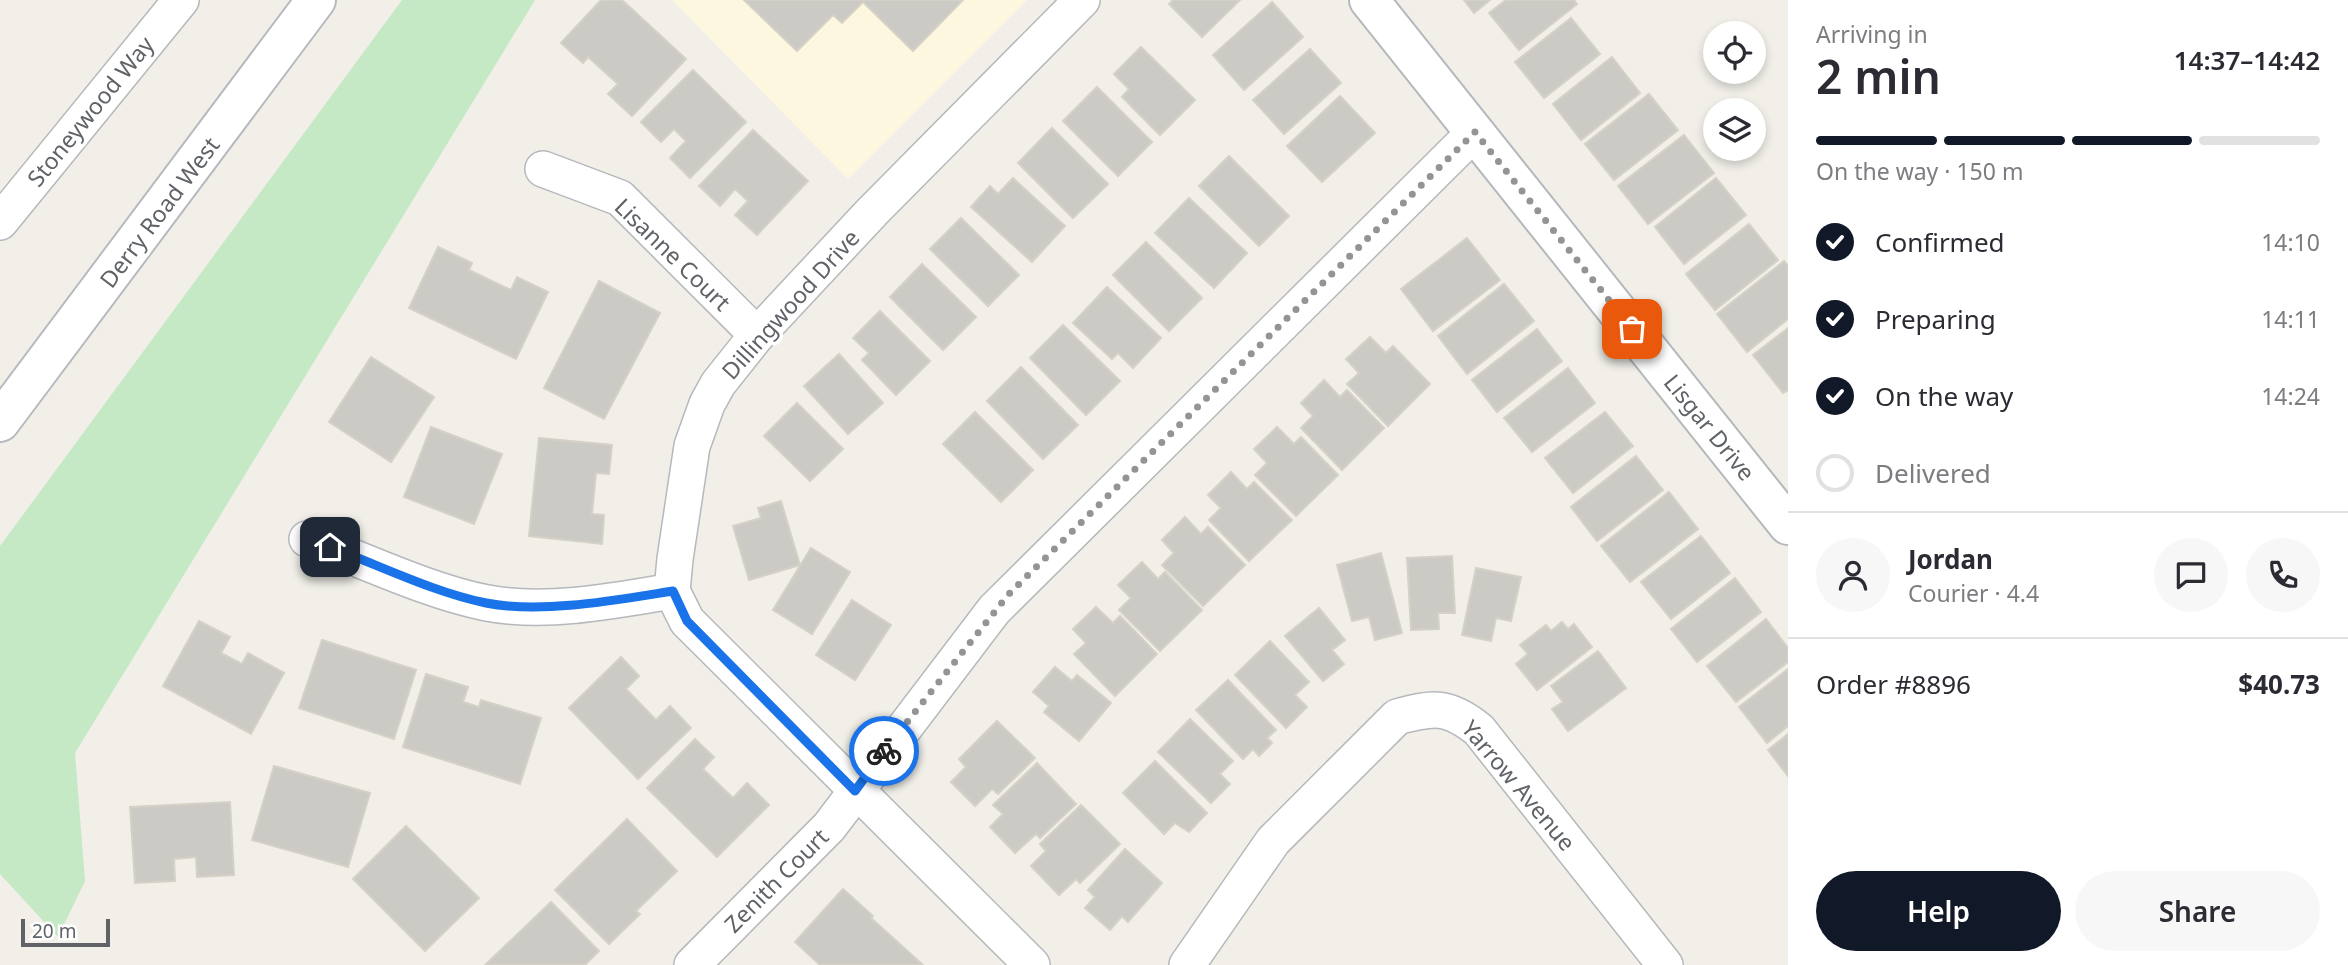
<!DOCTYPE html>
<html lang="en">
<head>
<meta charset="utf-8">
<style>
  body { margin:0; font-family:"Noto Sans",sans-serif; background:#f7f7f7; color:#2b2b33; height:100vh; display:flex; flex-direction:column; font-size:26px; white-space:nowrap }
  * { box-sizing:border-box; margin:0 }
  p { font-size:23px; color:#7c7c81 }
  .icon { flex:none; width:38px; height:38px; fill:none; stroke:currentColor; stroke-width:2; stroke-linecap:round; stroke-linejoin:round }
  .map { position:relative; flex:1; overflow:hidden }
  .details { display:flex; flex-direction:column; background:#fff; width:560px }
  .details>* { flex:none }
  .buttons { position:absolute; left:1703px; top:21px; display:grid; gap:14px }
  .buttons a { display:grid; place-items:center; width:63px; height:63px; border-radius:50%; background:#fff; box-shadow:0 4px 10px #0003; font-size:35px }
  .scale { position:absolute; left:21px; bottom:18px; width:89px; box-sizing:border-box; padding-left:7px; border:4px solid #5f6368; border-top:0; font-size:19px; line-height:24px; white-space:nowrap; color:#5f6368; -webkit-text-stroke:5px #fff; paint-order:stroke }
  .pin { position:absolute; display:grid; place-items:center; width:60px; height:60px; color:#fff; margin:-30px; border-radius:14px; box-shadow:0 4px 10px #0006 }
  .courier { position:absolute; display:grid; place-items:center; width:70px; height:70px; margin:-35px; border:5px solid #1a73e8; border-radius:50%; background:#fff; color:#222; box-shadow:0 2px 9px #0007 }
  .headline em { font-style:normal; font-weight:600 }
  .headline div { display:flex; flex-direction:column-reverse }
  .headline { display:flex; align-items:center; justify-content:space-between; height:119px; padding:0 28px }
  h1 { font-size:46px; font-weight:600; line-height:52px }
  .bar { display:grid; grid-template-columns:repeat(4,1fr); gap:10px 7px; align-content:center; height:84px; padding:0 28px }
  .bar i { height:9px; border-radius:5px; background:#e1e1e2 }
  .bar .current { background:#111827 }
  .bar p { grid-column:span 4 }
  .line { display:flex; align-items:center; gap:18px; padding:0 28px; border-top:2px solid #e1e1e2 }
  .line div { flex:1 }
  .round { display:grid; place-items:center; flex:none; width:74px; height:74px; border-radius:37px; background:#f7f7f7 }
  ol { padding:0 28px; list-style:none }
  li { display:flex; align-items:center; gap:21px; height:77px }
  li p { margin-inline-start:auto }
  li .icon { padding:7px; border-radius:50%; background:#111827; color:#fff; stroke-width:4 }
  li:last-child { color:#7c7c81 }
  li i { width:38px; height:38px; border:4px solid #e1e1e2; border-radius:50% }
  .action { display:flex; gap:14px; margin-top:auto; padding:14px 28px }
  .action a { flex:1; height:80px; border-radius:42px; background:#111827; color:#fff; font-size:28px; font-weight:600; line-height:80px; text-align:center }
  .action a+a { background:#f7f7f7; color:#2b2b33 }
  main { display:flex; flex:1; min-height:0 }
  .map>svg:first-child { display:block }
  .commercial { fill:#fef7e0 }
  .green { fill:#c5e8c5 }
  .building { fill:#cccac5; stroke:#d6d1c6; stroke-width:2 }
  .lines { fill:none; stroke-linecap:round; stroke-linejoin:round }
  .minor-casing { stroke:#b5b8bc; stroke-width:38 }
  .tertiary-casing { stroke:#b5b8bc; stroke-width:42 }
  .secondary-casing { stroke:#b6babf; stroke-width:42 }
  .minor { stroke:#fff; stroke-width:35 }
  .tertiary { stroke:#fff; stroke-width:38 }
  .secondary { stroke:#fff; stroke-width:38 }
  .done { stroke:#929495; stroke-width:7; stroke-dasharray:0 12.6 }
  .route { stroke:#1a73e8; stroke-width:9 }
  .labels { text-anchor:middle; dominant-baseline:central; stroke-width:7; stroke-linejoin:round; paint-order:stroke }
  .street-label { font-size:23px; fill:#5f6368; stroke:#fff }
</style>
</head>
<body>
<main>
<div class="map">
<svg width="1788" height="965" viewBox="0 0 1788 965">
  <rect width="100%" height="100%" fill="#f1efe8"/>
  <polygon class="commercial" points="672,0 1027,0 848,179"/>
  <polygon class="green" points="402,0 535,0 75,753 85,881 58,937 0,874 0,546"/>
  <g class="building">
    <polygon points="601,0 622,0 686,59 632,116 608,94 618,84 588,57 583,63 561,43"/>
    <polygon points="744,0 963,0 913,51 863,2 842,23 833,15 797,51"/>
    <polygon points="1173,0 1240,0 1202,37 1169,4"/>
    <polygon points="1464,0 1490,0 1474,13"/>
    <polygon points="1506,0 1574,0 1577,4 1519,50 1489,13"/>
    <polygon points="1272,2 1303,37 1244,90 1213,55"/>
    <polygon points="1571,18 1600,54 1544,98 1515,62"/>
    <polygon points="1141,47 1195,100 1160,135 1122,97 1129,89 1114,74"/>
    <polygon points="1310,49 1341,83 1284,134 1253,100"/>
    <polygon points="1612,57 1640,93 1581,140 1553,104"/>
    <polygon points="693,70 746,122 690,178 670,158 686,141 674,129 661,142 641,122"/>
    <polygon points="1097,87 1152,142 1118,176 1063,121"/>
    <polygon points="1649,94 1678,130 1614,180 1585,144"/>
    <polygon points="1340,96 1375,133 1322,182 1287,146"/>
    <polygon points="1052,128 1108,184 1073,218 1018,163"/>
    <polygon points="753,130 808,181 757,235 735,215 748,201 735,189 720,206 699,186"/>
    <polygon points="1684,135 1714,173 1648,224 1618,186"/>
    <polygon points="1229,156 1289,216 1259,246 1199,186"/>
    <polygon points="1013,178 1065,226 1032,262 971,207 990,186 998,194"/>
    <polygon points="1716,178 1746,215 1684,264 1655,227"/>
    <polygon points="1189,198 1247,253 1214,288 1155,233"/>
    <polygon points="961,218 1019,275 988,306 930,249"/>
    <polygon points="1749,224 1778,260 1715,310 1686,274"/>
    <polygon points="1467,238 1500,280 1433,331 1401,289"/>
    <polygon points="1146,242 1202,298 1169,331 1113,275"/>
    <polygon points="438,247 472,263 469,270 511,290 517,277 548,292 516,359 409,308"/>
    <polygon points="1784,261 1788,266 1788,319 1747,352 1717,314"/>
    <polygon points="922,264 976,317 943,350 890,297"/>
    <polygon points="599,281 660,313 604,419 544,388"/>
    <polygon points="1504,284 1534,321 1467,374 1438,336"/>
    <polygon points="1107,287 1161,338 1133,368 1118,353 1112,359 1073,323"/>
    <polygon points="880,311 930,361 896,395 862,360 869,353 853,338"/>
    <polygon points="1063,325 1120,381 1086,415 1030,358"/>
    <polygon points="1788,328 1788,390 1783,393 1753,355"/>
    <polygon points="1537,329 1562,361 1497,412 1472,380"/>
    <polygon points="1370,337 1386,353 1393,346 1430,384 1388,426 1347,384 1359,373 1346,359"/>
    <polygon points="839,354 883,403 848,434 804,386"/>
    <polygon points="371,357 434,397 391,462 329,422"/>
    <polygon points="1021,367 1078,425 1043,459 987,401"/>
    <polygon points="1568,368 1595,403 1532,452 1504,418"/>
    <polygon points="1324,380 1340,397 1347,390 1384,428 1342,470 1301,428 1313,416 1301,403"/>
    <polygon points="797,403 843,449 810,481 764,436"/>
    <polygon points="975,412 1033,470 1001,502 943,444"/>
    <polygon points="1605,412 1633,446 1573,493 1545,458"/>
    <polygon points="431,427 502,454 474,524 404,497"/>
    <polygon points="1277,427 1294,444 1301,437 1338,475 1296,516 1255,475 1267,463 1254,449"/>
    <polygon points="539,438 612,445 609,474 596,473 592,514 604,515 602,544 529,536"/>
    <polygon points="1636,456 1663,490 1597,541 1571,507"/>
    <polygon points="1231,472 1247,489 1254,482 1292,520 1249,561 1209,520 1221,508 1208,495"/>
    <polygon points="1669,492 1698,529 1630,582 1601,546"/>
    <polygon points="781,501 800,565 749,580 733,526 761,518 758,508"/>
    <polygon points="1185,517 1201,534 1208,527 1245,565 1203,606 1162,565 1174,553 1162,540"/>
    <polygon points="1701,536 1730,573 1671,619 1641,582"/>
    <polygon points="811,548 850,572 812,634 773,610"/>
    <polygon points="1381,553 1402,633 1375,640 1369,617 1352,621 1337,565"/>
    <polygon points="1452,556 1455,613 1438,613 1439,629 1411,630 1407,558"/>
    <polygon points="1142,562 1158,579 1165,572 1202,610 1160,651 1119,610 1131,598 1118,585"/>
    <polygon points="1476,568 1521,577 1511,621 1496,618 1491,641 1462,635"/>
    <polygon points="1735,578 1761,612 1697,662 1671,629"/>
    <polygon points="852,600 891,625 855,680 816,655"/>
    <polygon points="1096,607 1113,623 1120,616 1157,654 1115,696 1074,654 1086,643 1073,629"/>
    <polygon points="1319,608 1345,640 1332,650 1344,664 1323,681 1285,636"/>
    <polygon points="1766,619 1788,648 1788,662 1736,702 1707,666"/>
    <polygon points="199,621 230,637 221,653 242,664 248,653 284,673 251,734 163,686"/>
    <polygon points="1562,622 1568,629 1574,624 1592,647 1537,690 1516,664 1528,654 1520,645 1546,625 1551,631"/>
    <polygon points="322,640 416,670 394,739 299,708"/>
    <polygon points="1270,641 1309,682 1295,695 1307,707 1286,728 1235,675"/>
    <polygon points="1598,651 1626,688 1568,731 1552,709 1563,702 1551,686"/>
    <polygon points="621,657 639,676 626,689 656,720 670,706 691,728 638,779 569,708"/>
    <polygon points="1055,667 1072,681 1077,675 1111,703 1079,741 1044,712 1049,706 1033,692"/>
    <polygon points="1788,669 1788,726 1767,743 1739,707"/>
    <polygon points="426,674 468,687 463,702 479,707 481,700 541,718 520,784 403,747"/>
    <polygon points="1228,680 1276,730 1267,738 1272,743 1259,756 1253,749 1243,759 1196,710"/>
    <polygon points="1190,719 1233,761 1220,774 1230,784 1211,803 1158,752"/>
    <polygon points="997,721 1035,758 998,794 992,789 975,806 951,782 966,767 959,759"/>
    <polygon points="1788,734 1788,776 1768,750"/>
    <polygon points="695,739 714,757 703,769 733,798 747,783 769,805 717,857 647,788"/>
    <polygon points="1155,761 1207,813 1189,832 1175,823 1164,834 1123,793"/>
    <polygon points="1037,763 1076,804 1040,838 1036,834 1015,853 990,827 1003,814 993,805"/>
    <polygon points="274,766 370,793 348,867 252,840"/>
    <polygon points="230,802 234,875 197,877 196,857 174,859 175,881 135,883 130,807"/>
    <polygon points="1081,805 1120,844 1080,883 1076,879 1059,895 1031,866 1046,851 1040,844"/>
    <polygon points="627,819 677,871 636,911 640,914 609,944 555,890"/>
    <polygon points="406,826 479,898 425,951 353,879"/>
    <polygon points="1125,849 1162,883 1128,922 1122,916 1110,930 1085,908 1095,897 1088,890"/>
    <polygon points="843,889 873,916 871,918 923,965 820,965 795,942"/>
    <polygon points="551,902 599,951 585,965 485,965"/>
  </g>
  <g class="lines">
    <defs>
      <g id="minor">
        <polyline points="543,169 620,198 757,335"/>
        <polyline points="0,222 181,0"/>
        <path d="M307,539C363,560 430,592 487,603C546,614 614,601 672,591"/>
        <polyline points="692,965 829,827 994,610 1475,132"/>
        <polyline points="1032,965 687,621 672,591 675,559 692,446 707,404 718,384 757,335 872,212 1082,0"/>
        <path d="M1187,965L1273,841L1397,717C1434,707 1448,705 1479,730L1665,965"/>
      </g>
      <polyline id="tertiary" points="1369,0 1788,525"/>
      <polyline id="secondary" points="0,422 316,0"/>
    </defs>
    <use href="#minor" class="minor-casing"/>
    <use href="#tertiary" class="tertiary-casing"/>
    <use href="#secondary" class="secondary-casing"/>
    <use href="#minor" class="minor"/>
    <use href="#tertiary" class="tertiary"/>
    <use href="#secondary" class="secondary"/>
  </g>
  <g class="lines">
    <polyline class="done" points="884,751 1008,595 1475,132 1632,329"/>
    <path class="route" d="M330,547C381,566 433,592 486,603C542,614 616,600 673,591L687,621L855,791L884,751"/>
  </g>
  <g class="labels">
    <g class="street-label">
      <text transform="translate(90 111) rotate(-51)">Stoneywood Way</text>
      <text transform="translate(159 212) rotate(-53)">Derry Road West</text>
      <text transform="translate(673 254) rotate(44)">Lisanne Court</text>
      <text transform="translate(790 304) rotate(-48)">Dillingwood Drive</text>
      <text transform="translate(1710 427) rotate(51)">Lisgar Drive</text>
      <text transform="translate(1519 785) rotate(50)">Yarrow Avenue</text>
      <text transform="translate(776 880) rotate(-45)">Zenith Court</text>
    </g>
  </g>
</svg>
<div class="buttons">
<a><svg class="icon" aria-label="locate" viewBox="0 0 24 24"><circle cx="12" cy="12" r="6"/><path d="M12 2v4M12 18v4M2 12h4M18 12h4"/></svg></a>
<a><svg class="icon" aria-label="layers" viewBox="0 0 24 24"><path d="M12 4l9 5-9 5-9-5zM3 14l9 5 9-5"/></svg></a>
</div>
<div class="scale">20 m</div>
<div class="pin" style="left:1632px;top:329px;background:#ea580c"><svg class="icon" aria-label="bag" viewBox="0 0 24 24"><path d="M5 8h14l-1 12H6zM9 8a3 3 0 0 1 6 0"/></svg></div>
<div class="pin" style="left:330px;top:547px;background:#1f2937"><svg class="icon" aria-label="home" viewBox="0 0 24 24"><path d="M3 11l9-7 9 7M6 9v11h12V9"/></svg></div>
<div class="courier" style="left:884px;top:751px"><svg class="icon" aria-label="bike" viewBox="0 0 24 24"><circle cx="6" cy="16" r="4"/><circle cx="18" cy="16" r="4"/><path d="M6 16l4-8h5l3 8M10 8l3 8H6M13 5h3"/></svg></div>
</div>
<section class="details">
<div class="headline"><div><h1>2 min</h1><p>Arriving in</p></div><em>14:37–14:42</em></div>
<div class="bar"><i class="current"></i><i class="current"></i><i class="current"></i><i></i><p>On the way · 150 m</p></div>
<ol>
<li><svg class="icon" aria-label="check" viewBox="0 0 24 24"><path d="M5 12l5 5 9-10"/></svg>Confirmed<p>14:10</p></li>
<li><svg class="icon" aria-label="check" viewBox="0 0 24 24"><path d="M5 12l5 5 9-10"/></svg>Preparing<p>14:11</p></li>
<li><svg class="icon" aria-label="check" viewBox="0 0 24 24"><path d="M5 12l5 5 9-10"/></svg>On the way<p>14:24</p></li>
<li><i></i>Delivered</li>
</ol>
<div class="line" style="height:126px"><a class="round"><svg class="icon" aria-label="person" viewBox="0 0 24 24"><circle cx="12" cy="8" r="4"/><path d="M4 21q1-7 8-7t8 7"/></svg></a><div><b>Jordan</b><p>Courier · 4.4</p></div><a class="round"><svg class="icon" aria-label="chat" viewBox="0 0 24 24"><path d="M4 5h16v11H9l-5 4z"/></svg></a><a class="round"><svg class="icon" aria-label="phone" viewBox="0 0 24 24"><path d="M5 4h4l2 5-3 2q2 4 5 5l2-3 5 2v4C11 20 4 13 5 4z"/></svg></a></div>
<div class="line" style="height:91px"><div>Order #8896</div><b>$40.73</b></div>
<div class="action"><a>Help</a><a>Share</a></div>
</section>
</main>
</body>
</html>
